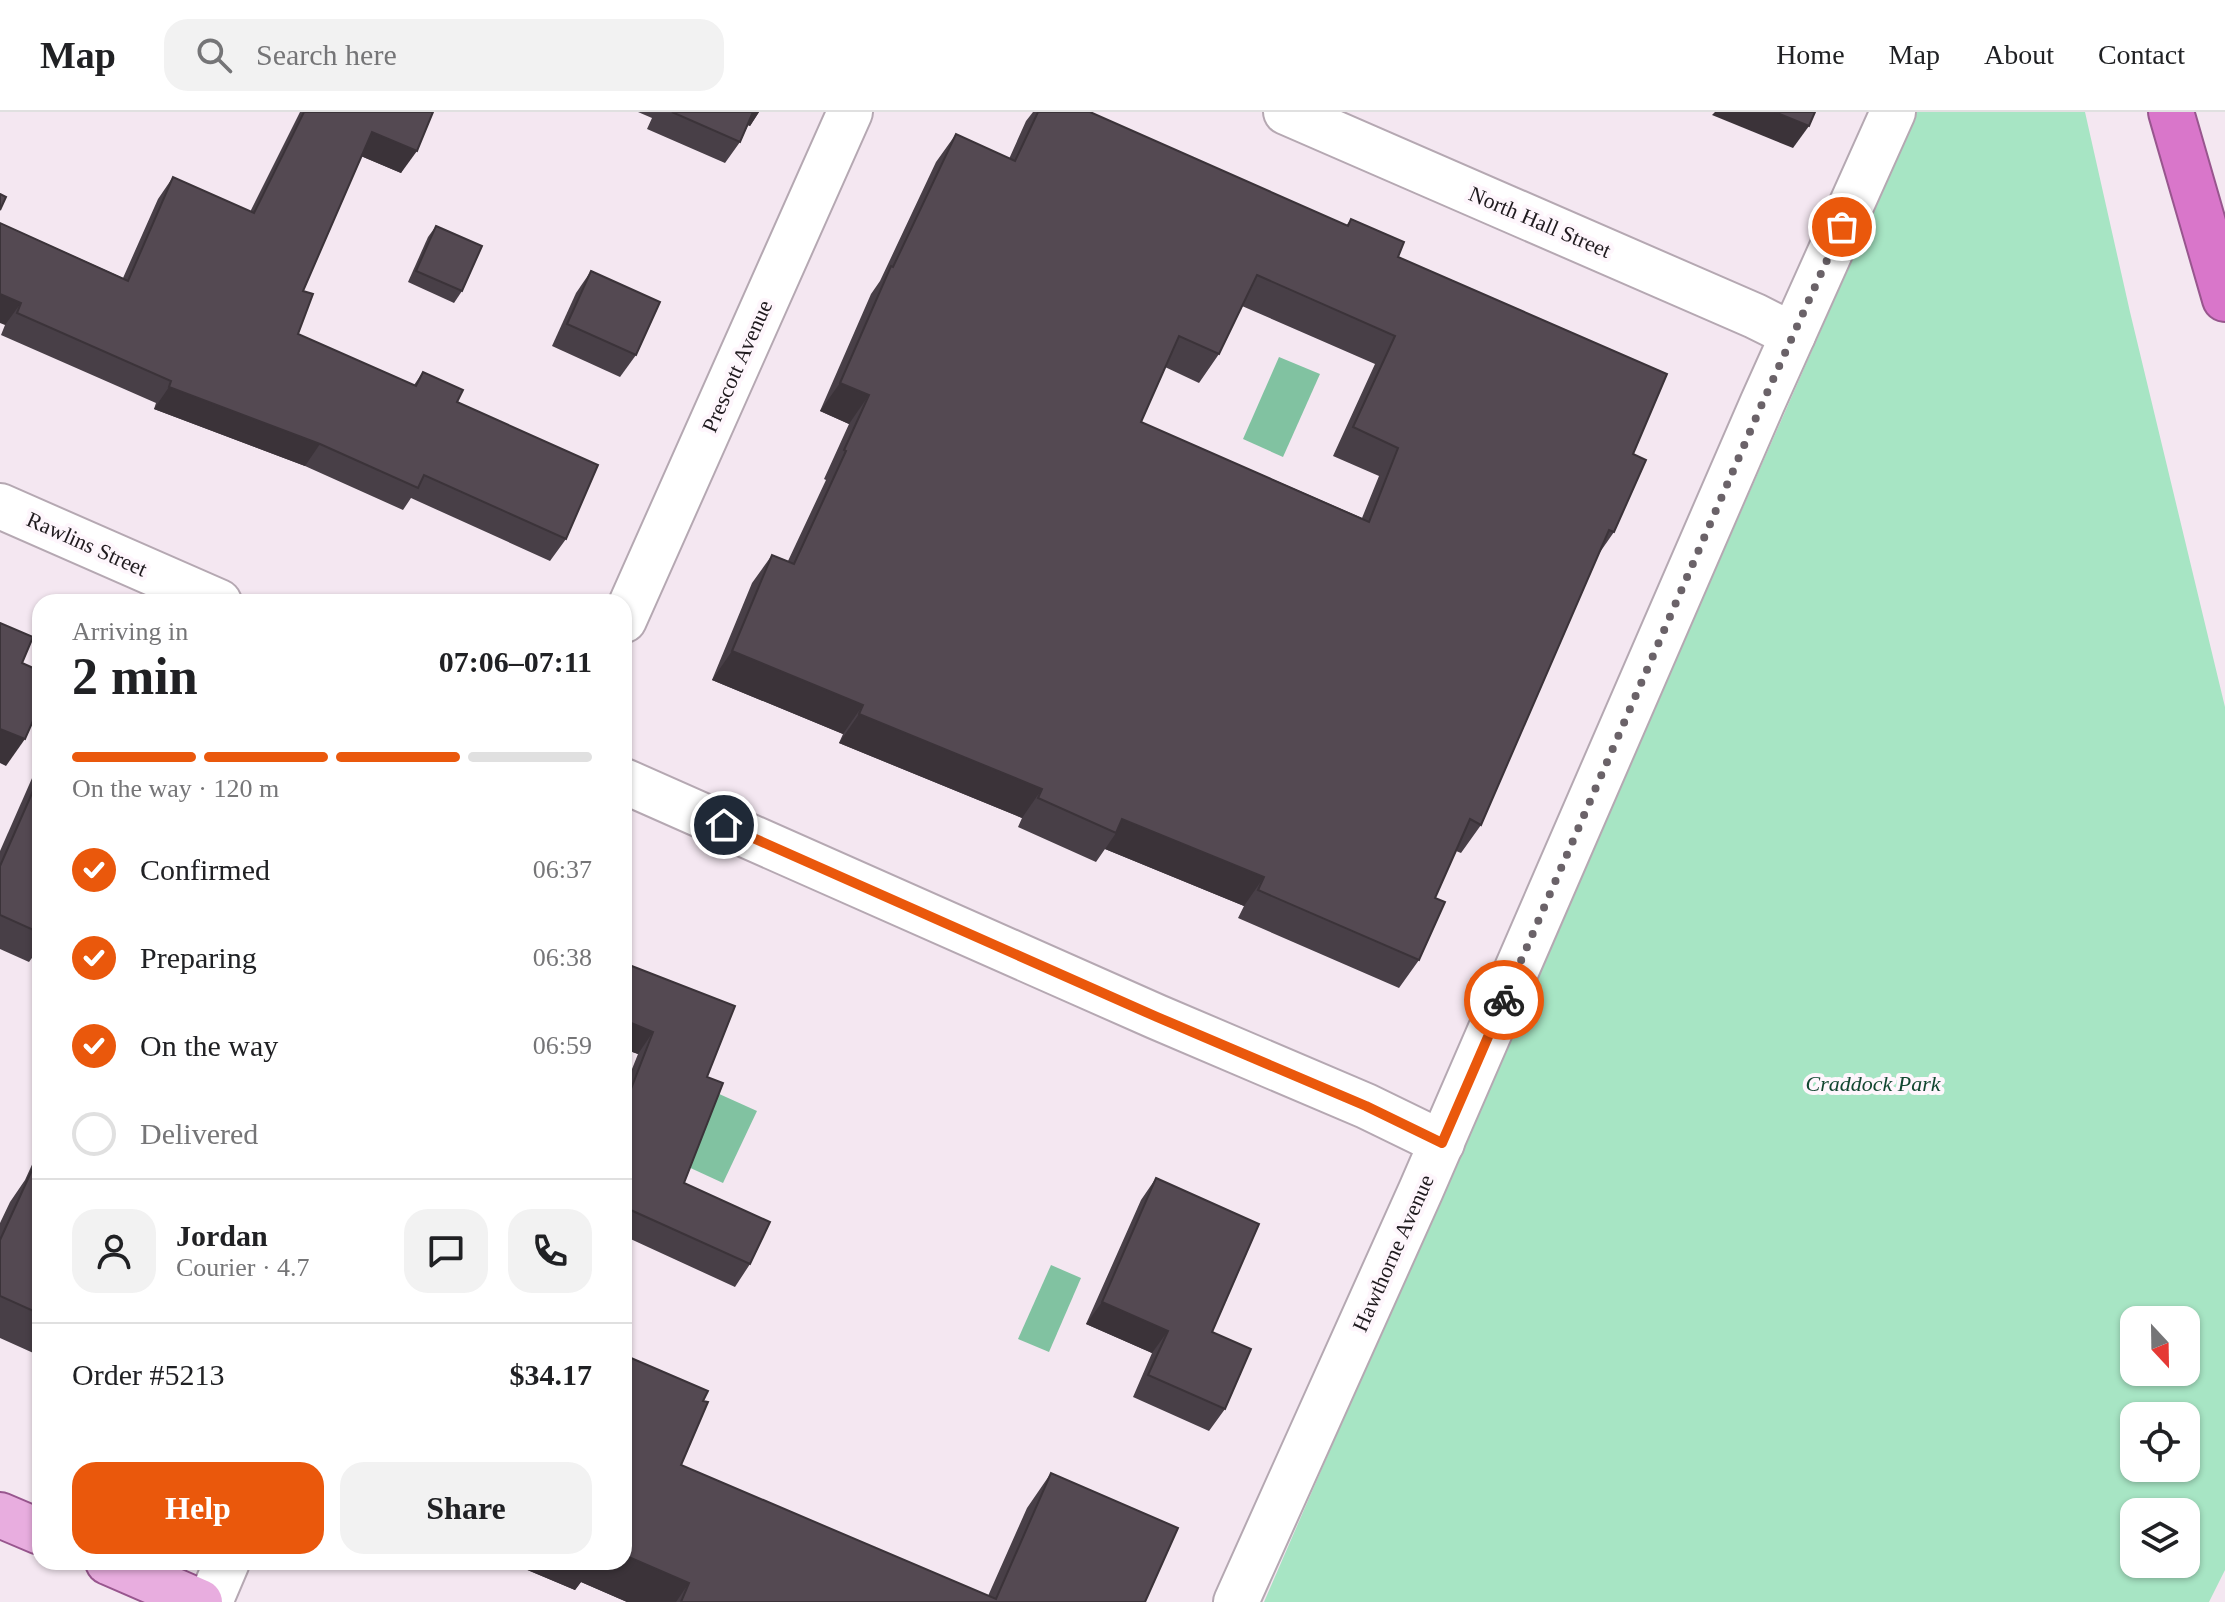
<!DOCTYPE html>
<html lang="en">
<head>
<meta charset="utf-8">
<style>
  body { margin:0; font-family:"Times New Roman",serif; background:#f2f2f2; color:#202124; height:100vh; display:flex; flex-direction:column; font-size:30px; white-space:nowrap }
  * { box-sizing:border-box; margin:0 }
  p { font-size:26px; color:#757577 }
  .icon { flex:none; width:44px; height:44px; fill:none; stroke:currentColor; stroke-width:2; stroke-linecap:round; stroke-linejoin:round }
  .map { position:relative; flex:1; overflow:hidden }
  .sheet { position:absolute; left:32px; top:482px; width:600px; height:976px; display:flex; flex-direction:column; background:#fff; border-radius:24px; box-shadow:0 2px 6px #0004 }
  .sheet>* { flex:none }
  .needle { width:52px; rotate:158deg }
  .fabs { position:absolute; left:2120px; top:1194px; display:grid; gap:16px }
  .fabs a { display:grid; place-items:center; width:80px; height:80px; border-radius:16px; background:#fff; box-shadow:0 2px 6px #0004; font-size:40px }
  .pin { position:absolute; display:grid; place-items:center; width:68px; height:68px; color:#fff; margin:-34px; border:4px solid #fff; border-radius:50%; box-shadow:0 2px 8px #0007 }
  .courier { position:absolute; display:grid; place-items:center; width:80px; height:80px; margin:-40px; border:6px solid #ea580c; border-radius:50%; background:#fff; color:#222; box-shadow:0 2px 10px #0007 }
  .headline em { font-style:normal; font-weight:700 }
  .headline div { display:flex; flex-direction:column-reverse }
  .headline { display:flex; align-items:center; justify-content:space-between; height:136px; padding:0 40px }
  h1 { font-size:52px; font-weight:700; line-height:60px }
  .bar { display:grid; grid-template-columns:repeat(4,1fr); gap:12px 8px; align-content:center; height:96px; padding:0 40px }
  .bar i { height:10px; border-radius:6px; background:#e0e0e0 }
  .bar .current { background:#ea580c }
  .bar p { grid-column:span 4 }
  .line { display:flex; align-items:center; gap:20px; padding:0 40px; border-top:2px solid #e0e0e0 }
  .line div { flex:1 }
  .round { display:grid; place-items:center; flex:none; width:84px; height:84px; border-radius:24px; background:#f2f2f2 }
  ol { padding:0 40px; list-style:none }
  li { display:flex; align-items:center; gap:24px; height:88px }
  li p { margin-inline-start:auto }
  li .icon { padding:8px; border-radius:50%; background:#ea580c; color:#fff; stroke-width:4 }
  li:last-child { color:#757577 }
  li i { width:44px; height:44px; border:4px solid #e0e0e0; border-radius:50% }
  .action { display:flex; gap:16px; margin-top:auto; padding:16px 40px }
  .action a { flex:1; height:92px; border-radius:24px; background:#ea580c; color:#fff; font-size:32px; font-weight:700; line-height:92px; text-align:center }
  .action a+a { background:#f2f2f2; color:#202124 }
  header { display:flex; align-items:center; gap:48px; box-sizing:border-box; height:112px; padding:0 40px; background:#fff; border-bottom:2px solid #e0e0e0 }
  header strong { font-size:38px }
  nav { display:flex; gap:44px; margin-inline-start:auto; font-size:28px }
  .search { width:560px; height:72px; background:#f2f2f2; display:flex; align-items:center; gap:20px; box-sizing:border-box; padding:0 28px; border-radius:24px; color:#757577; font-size:30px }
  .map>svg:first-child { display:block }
  .green { fill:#a7e5c4; fill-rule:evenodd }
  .water { fill:#81c2a1 }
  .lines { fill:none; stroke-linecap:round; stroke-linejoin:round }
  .minor-casing { stroke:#b5a8b2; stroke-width:48 }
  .major-casing { stroke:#98568e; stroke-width:48 }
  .highway-casing { stroke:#98568e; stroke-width:48 }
  .minor { stroke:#fff; stroke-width:44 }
  .major { stroke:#e8addf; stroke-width:44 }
  .highway { stroke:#d976ca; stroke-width:44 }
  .wall { fill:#483f47; fill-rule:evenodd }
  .shaded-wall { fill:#3b3339 }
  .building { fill:#544952; stroke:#3b3339; stroke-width:2; fill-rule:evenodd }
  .done { stroke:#6a6268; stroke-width:8; stroke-dasharray:0 14.4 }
  .route { stroke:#ea580c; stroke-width:10 }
  .labels { text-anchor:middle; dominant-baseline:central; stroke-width:8; stroke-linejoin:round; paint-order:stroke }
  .street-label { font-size:22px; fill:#1f1a1e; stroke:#fef6fc }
  .park-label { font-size:22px; font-style:italic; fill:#124630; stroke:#fef6fc }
</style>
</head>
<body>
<header>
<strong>Map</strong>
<div class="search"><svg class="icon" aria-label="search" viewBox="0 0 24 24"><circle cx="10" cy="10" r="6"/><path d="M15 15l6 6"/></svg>Search here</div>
<nav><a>Home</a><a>Map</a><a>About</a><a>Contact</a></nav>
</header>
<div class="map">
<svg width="2225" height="1490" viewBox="0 0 2225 1490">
  <rect width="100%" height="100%" fill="#f4e7f1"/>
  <path class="green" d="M1917,0H2085L2130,200L2225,595V1458L2209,1490H1264L1485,981ZM2134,1208H2186V1260H2134ZM2134,1304H2186V1356H2134ZM2134,1400H2186V1452H2134Z"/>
  <g class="water">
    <polygon points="1279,245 1320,262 1283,345 1243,327"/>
    <polygon points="717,981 757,999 723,1071 684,1053"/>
    <polygon points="1051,1153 1081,1166 1049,1240 1018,1227"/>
  </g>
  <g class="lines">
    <defs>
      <g id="minor">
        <polyline points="1286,0 1755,204 1793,223"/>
        <polyline points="0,394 219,490"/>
        <polyline points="624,508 850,0"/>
        <polyline points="624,669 1157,905 1366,994 1442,1031"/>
        <polyline points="210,1490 227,1450"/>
        <polyline points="1236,1490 1421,1078 1762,292 1893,0"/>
      </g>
      <g id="major">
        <polyline points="0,1403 40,1420"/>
        <polyline points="108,1450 200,1490"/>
      </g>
      <polyline id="highway" points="2171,0 2225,187"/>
    </defs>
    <use href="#minor" class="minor-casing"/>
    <use href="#major" class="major-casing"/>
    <use href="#highway" class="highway-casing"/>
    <use href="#minor" class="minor"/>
    <use href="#major" class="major"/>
    <use href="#highway" class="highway"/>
  </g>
  <g class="wall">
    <polygon points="300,0 433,0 401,61 361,44 303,179 298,222 414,273 423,260 457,290 566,427 550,449 411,386 403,398 305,354 154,297 156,291 1,223 5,213 0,111 123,166 158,87 173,65 250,100"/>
    <polygon points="638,0 759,0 750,14 748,13 740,30 725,51 647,17 652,6"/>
    <path d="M1033,0H1090L1346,114L1351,107L1633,342L1614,420L1598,443L1481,713L1461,741L1456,739L1435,786L1419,848L1399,876L1238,806L1244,794L1105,737L1096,750L1018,715L1022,706L839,631L843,622L712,568L752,471L772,443L788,449L826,368L824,367L849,312L820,299L871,182L880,169L936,50L956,22L1009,47L1026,9ZM1242,194L1375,252L1333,344L1379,364L1362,406L1141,310L1165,255L1199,271L1219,242Z"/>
    <polygon points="436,114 462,179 454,191 408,170 428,125"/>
    <polygon points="591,159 636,243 620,265 552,234 576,181"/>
    <polygon points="40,648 40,835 29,850 0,837 0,739"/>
    <polygon points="624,851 707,965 684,1071 750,1152 735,1175 624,1124 624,977 638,942 624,937"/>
    <polygon points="40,1035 40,1244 0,1226 0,1111 10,1090 25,1068"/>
    <polygon points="1156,1066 1212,1220 1225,1297 1209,1319 1133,1285 1152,1241 1086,1212 1141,1088"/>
    <polygon points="703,1289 681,1353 988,1484 1027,1396 1051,1361 1145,1490 627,1490 581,1470 575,1478 518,1454 520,1450 624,1450"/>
  </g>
  <g class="shaded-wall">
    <polygon points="751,0 759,0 750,14 743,11"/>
    <polygon points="1715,0 1775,0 1809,14 1793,36 1712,3"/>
    <polygon points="372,20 417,39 401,61 356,42"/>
    <polygon points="0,182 21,191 5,213 0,211"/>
    <polygon points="840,271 869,283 849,312 820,299"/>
    <polygon points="169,275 320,332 305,354 154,297"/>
    <polygon points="732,539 863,593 843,622 712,568"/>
    <polygon points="859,602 1042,677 1022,706 839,631"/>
    <polygon points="0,617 25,627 6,654 0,651"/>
    <polygon points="1122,707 1264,765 1244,794 1105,737 1116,721"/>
    <polygon points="624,908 653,920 638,942 624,937"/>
    <polygon points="1102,1190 1168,1219 1152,1241 1086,1212"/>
    <polygon points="624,1443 689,1471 676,1490 627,1490 581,1470 575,1478 518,1454 521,1450 624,1450"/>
  </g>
  <g class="building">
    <polygon points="304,0 433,0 417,39 372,20 303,179 313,182 298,222 416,274 423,260 463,278 457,290 598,353 566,427 424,363 418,376 320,332 169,275 171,269 17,201 21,191 0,182 0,111 128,169 173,65 254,101"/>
    <polygon points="672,0 753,0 740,30"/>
    <path d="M1038,0H1090L1348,114L1351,107L1404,130L1398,145L1667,262L1633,342L1646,348L1614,420L1609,418L1481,713L1470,707L1435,786L1445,790L1419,848L1258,778L1264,765L1122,707L1116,721L1038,686L1042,677L859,602L863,593L732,539L772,443L794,452L846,339L844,338L869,283L840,271L891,154L893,155L956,22L1015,49ZM1257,163L1395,224L1353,315L1398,336L1369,410L1141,310L1179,224L1219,242Z"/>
    <polygon points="1775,0 1815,0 1809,14"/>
    <polygon points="0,82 6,85 0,98"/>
    <polygon points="436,114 482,134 462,179 416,159"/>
    <polygon points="591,159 660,190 636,243 567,212"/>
    <polygon points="0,511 33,525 22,551 40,559 40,593 25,627 0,617"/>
    <polygon points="40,663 40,821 0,803 0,754"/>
    <polygon points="624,851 735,894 707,965 723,971 684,1071 770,1110 750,1152 624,1095 624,995 653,920 624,908"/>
    <polygon points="40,1052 40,1202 0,1184 0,1128 32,1058 37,1059"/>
    <polygon points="1156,1066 1259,1112 1212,1220 1251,1237 1225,1297 1148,1263 1168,1219 1102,1190"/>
    <polygon points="624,1243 708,1279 703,1289 708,1290 681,1353 996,1487 1051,1361 1178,1416 1145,1490 681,1490 689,1471 624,1443"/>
  </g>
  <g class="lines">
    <polyline class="done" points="1504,888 1762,292 1842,115"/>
    <polyline class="route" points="724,713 1157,905 1366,994 1442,1031 1504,888"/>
  </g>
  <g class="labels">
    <g class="street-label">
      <text transform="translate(1540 110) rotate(23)">North Hall Street</text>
      <text transform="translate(737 254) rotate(-66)">Prescott Avenue</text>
      <text transform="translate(87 432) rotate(24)">Rawlins Street</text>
      <text transform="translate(1393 1141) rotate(-66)">Hawthorne Avenue</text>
    </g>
    <g class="park-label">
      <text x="1873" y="971">Craddock Park</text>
    </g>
  </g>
</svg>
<div class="fabs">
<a><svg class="needle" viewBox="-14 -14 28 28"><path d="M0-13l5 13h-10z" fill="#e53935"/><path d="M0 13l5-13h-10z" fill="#757577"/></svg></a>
<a><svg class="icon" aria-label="locate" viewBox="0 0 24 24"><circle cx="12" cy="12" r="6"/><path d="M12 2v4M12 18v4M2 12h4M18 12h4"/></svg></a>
<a><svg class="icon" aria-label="layers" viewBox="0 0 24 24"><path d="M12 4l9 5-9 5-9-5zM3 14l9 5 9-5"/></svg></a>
</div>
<div class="pin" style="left:1842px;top:115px;background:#ea580c"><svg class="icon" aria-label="bag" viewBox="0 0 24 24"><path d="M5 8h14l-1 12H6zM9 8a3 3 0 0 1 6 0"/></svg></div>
<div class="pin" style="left:724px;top:713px;background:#1f2937"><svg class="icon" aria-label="home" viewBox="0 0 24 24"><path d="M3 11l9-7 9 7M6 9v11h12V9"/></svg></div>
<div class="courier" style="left:1504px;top:888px"><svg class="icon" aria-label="bike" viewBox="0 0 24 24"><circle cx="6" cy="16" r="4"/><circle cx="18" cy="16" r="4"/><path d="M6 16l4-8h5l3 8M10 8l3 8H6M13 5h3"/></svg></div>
<section class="sheet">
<div class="headline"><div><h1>2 min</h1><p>Arriving in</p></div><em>07:06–07:11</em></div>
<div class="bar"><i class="current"></i><i class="current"></i><i class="current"></i><i></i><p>On the way · 120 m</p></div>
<ol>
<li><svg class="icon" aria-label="check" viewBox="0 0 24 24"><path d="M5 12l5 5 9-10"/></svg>Confirmed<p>06:37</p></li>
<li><svg class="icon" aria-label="check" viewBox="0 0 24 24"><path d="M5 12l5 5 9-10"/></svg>Preparing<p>06:38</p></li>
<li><svg class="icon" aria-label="check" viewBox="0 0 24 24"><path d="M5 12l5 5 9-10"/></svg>On the way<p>06:59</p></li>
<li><i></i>Delivered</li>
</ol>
<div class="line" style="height:144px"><a class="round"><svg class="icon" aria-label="person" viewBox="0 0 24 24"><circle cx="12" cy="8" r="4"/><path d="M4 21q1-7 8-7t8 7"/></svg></a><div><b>Jordan</b><p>Courier · 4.7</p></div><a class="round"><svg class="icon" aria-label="chat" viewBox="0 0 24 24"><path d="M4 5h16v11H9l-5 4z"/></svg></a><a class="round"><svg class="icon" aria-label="phone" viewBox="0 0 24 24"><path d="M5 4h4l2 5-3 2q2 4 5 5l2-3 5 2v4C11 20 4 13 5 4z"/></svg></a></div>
<div class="line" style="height:104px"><div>Order #5213</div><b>$34.17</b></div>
<div class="action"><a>Help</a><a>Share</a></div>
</section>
</div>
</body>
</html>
